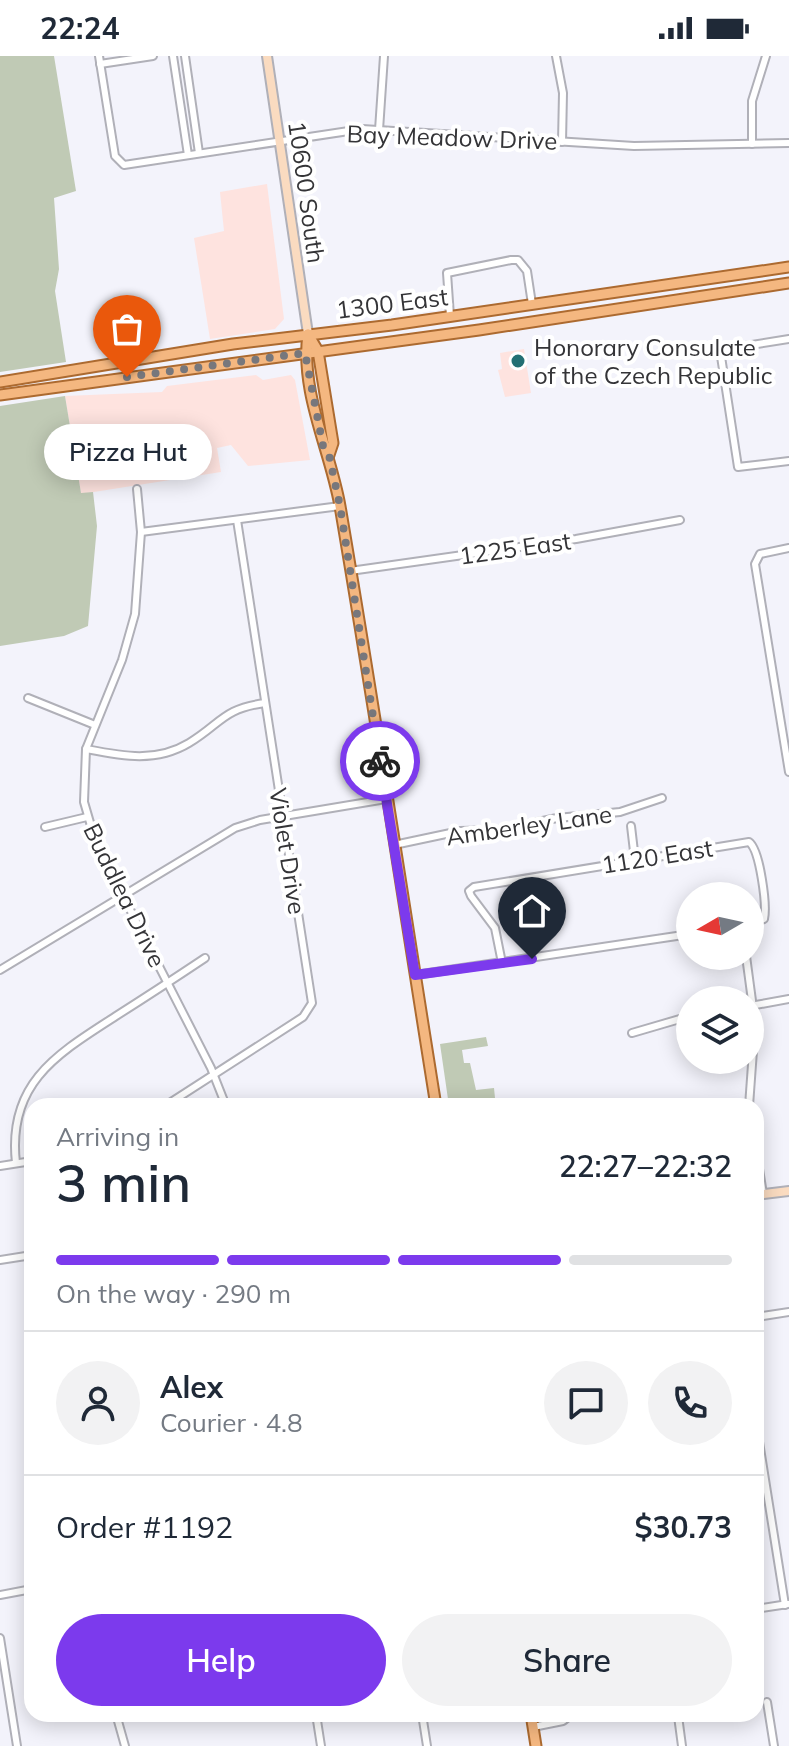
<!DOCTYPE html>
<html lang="en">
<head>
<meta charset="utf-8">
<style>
  body { margin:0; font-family:Mulish,sans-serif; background:#f2f2f3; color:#1f2937; height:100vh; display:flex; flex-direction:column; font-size:30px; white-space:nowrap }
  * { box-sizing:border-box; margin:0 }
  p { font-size:26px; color:#747a83 }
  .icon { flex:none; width:44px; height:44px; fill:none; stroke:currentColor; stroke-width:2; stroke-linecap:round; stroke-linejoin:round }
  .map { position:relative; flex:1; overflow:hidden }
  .side { position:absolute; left:24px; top:1042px; width:740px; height:624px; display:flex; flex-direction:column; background:#fff; border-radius:24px; box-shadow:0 4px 20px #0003 }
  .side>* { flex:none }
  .needle { width:52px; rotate:261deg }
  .buttons { position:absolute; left:676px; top:826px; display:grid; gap:16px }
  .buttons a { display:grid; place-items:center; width:88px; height:88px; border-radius:50%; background:#fff; box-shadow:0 4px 20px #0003; font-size:40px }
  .pin { position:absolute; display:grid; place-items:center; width:68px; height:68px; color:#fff; margin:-82px -34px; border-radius:50% 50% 50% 0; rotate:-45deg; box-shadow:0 0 8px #0007 }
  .pin .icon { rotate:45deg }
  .courier { position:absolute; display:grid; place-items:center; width:80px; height:80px; margin:-40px; border:6px solid #7c3aed; border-radius:50%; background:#fff; color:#222; box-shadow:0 2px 10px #0007 }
  .bubble { position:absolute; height:56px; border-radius:28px; background:#fff; box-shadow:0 4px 20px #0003; font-size:26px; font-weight:600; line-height:56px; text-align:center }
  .headline em { font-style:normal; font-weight:600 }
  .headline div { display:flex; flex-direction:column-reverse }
  .headline { display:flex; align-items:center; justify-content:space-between; height:136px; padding:0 32px }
  h1 { font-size:52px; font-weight:600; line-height:60px }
  .bar { display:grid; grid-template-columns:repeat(4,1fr); gap:12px 8px; align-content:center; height:96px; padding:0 32px }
  .bar i { height:10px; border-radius:6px; background:#e0e1e3 }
  .bar .current { background:#7c3aed }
  .bar p { grid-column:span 4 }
  .line { display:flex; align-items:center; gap:20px; padding:0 32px; border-top:2px solid #e0e1e3 }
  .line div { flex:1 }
  .round { display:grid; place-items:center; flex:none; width:84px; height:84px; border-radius:42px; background:#f2f2f3 }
  .primary-button { display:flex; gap:16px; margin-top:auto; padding:16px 32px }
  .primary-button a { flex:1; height:92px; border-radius:48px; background:#7c3aed; color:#fff; font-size:32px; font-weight:600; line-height:92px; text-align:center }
  .primary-button a+a { background:#f2f2f3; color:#1f2937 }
  .status { display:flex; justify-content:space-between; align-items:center; height:56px; padding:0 40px; background:#fff; direction:ltr }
  .status svg { height:22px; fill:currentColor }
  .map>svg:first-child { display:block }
  .commercial { fill:#fee3df }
  .green { fill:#c0cab5 }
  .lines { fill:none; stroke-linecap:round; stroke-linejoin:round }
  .street-casing { stroke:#b0b0b8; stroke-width:10 }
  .secondary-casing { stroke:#b0b0b8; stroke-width:12 }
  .primary-casing { stroke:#ac6a30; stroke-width:13 }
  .street { stroke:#fff; stroke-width:6 }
  .secondary { stroke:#fadbc0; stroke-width:8 }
  .primary { stroke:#f4b780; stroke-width:9 }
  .done { stroke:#77777c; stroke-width:8; stroke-dasharray:0 14.4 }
  .route { stroke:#7c3aed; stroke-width:10 }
  .poi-dot { fill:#236f73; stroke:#fff; stroke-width:3 }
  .labels { text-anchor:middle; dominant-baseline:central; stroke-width:8; stroke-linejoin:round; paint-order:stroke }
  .street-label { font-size:24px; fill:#343437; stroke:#fff }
  .poi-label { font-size:24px; fill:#343437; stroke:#fff; text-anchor:start }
</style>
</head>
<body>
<div class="status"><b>22:24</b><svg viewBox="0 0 49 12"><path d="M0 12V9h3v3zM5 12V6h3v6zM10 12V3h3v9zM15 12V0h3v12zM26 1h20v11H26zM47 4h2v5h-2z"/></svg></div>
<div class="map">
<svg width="789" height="1690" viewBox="0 0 789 1690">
  <rect width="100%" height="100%" fill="#f3f3fb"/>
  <g class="commercial">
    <polygon points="267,128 284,263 275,273 210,283 194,182 224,175 220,136"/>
    <polygon points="524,293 531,337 505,341 498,314 502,313 500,297"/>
    <polygon points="256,319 263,324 291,319 295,324 310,404 248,410 231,389 217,392 221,416 81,438 65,340 162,336 167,330"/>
  </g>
  <g class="green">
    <polygon points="0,0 54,0 76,135 54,142 59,213 55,235 66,306 0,316"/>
    <polygon points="65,340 81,437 93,436 97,470 88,570 64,580 0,590 0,350"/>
    <polygon points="486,981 488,990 462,994 464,1007 470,1007 476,1034 494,1032 495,1042 449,1050 440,988"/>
  </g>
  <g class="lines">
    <defs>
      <g id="street">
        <polyline points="99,0 115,100 124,109 362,73 634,90 789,87"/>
        <polyline points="173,0 188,99"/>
        <polyline points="185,0 199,97"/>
        <polyline points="556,0 563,37 562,86"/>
        <polyline points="100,8 153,0"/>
        <polyline points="379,74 384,0"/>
        <polyline points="752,88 752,45 766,0"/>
        <polyline points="450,260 447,217 511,204 518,204 527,215 532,248"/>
        <polyline points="789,283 720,294 738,411 789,405"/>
        <polyline points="137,433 141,476 135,558 122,604 86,693 84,746 96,787 211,1012 226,1050"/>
        <polyline points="141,476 340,450"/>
        <polyline points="789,492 760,498 755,508 789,716"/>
        <polyline points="350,515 576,483 680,464"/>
        <polyline points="28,642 95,669"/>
        <path d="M86,693C122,700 156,707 189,687C222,667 222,653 265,647"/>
        <polyline points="631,770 635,804"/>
        <polyline points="45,771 87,761"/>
        <polyline points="394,789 460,775 499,774 557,762 620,756 662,742"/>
        <polyline points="746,900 755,967 749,1050"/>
        <path d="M502,907L495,872L471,840L469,835L474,831L749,786C760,794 767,849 764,863L750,868"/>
        <polyline points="0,914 235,772 260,764 386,743"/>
        <polyline points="415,919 690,878"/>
        <polyline points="750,950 789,943"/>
        <polyline points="632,977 690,960"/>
        <polyline points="165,1050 303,961 312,947 237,464"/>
        <polyline points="756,1094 763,1138"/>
        <path d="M16,1107C7,1027 57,998 116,960C146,941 175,922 205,902"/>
        <polyline points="0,1110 32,1105"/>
        <polyline points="0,1204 32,1199"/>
        <polyline points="756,1261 789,1256"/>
        <polyline points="756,1367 785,1549"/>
        <polyline points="0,1539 32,1533"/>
        <polyline points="756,1553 788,1548"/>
        <polyline points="0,1582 17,1690"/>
        <polyline points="767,1646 774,1690"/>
        <polyline points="116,1658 125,1690"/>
        <polyline points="316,1658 321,1690"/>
        <polyline points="422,1658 427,1690"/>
        <polyline points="678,1660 682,1690"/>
        <polyline points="533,1671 563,1665 572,1658"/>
      </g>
      <g id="secondary">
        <polyline points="267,0 308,278"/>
        <polyline points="756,1139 789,1135"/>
      </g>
      <g id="primary">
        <path d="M308,278C300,337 330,393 340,450C374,649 404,850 436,1050"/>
        <polyline points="308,278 318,295 333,387 329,399"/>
        <polyline points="0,326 233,288 392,269 789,211"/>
        <polyline points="0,339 479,274 789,227"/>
        <polyline points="531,1658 536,1690"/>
      </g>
    </defs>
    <use href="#street" class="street-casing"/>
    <use href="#secondary" class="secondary-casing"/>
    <use href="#primary" class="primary-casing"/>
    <use href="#street" class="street"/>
    <use href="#secondary" class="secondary"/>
    <use href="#primary" class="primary"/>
  </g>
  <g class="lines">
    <polyline class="done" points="127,321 305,297 323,390 329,399 340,450 380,705"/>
    <polyline class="route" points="380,705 415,919 532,903"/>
  </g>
  <circle class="poi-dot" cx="518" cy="305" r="8"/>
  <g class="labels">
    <g class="street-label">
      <text transform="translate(452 81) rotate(2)">Bay Meadow Drive</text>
      <text transform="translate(307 136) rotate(82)">10600 South</text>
      <text transform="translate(392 247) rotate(-7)">1300 East</text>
      <text transform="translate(515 492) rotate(-8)">1225 East</text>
      <text transform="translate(529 769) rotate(-8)">Amberley Lane</text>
      <text transform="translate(288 795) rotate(81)">Violet Drive</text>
      <text transform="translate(657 800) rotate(-9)">1120 East</text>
      <text transform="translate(125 839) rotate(64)">Buddlea Drive</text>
    </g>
    <g class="poi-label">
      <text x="534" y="291">Honorary Consulate<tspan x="534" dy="28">of the Czech Republic</tspan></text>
    </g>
  </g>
</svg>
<div class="buttons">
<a><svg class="needle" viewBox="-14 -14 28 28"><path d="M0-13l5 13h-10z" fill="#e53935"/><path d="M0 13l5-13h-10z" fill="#747a83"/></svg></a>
<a><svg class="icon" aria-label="layers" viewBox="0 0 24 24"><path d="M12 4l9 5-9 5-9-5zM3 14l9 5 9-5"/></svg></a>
</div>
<div class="pin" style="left:127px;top:321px;background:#ea580c"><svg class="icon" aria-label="bag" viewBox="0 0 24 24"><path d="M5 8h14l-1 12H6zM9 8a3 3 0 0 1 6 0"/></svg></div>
<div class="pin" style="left:532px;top:903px;background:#1f2937"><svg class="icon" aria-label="home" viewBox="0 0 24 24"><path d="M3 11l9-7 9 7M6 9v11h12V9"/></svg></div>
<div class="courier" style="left:380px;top:705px"><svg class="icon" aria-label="bike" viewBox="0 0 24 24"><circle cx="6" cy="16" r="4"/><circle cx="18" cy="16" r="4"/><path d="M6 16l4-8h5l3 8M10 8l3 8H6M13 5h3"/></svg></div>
<div class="bubble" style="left:44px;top:368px;width:168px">Pizza Hut</div>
<section class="side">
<div class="headline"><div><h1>3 min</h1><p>Arriving in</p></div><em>22:27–22:32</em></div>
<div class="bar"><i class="current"></i><i class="current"></i><i class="current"></i><i></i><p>On the way · 290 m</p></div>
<div class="line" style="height:144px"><a class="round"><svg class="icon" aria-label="person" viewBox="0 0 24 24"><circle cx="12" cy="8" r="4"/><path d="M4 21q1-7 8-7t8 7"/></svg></a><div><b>Alex</b><p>Courier · 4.8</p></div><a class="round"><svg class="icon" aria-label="chat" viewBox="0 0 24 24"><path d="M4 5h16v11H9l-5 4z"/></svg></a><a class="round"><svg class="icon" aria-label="phone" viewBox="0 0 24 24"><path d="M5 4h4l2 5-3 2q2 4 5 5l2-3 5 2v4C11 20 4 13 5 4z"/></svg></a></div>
<div class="line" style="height:104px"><div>Order #1192</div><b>$30.73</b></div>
<div class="primary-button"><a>Help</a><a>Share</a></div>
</section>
</div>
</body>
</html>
